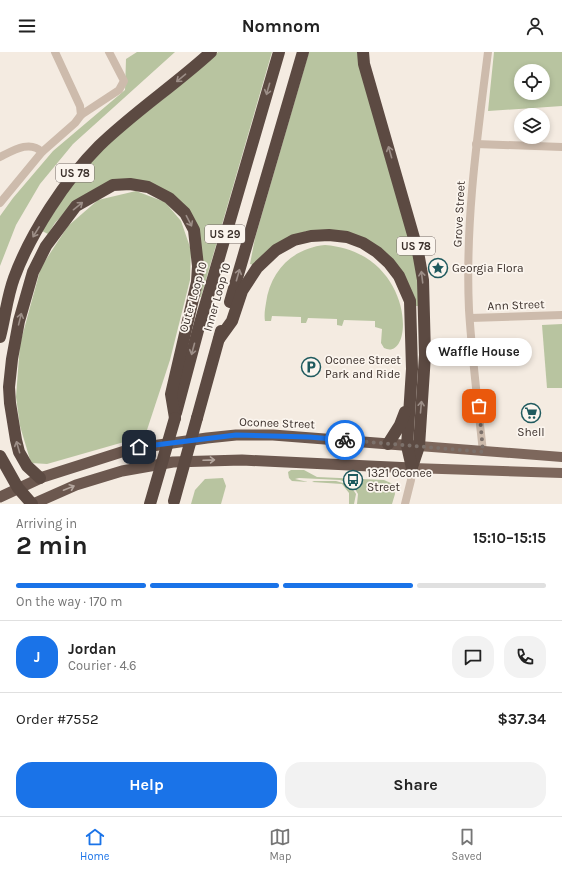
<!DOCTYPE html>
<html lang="en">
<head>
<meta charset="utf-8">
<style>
  body { margin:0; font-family:Karla,sans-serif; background:#f2f2f2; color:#222; height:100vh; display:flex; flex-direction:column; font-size:15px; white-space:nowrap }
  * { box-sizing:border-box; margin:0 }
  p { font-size:13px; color:#767676 }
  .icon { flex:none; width:22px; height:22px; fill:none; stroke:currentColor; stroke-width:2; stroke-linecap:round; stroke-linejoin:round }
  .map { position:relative; height:452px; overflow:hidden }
  .panel { display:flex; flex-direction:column; background:#fff; flex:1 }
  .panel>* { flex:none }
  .controls { position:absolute; left:514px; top:12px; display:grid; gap:8px }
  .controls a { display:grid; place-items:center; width:36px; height:36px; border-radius:50%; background:#fff; box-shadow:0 2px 6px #0003; font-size:20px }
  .pin { position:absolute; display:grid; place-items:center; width:34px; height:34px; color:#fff; margin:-17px; border-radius:8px; box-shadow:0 2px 6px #0006 }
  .courier { position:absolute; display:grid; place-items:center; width:40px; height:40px; margin:-20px; border:3px solid #1a73e8; border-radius:50%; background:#fff; color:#222; box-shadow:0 1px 5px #0007 }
  .bubble { position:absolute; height:28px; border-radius:14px; background:#fff; box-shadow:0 2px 6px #0003; font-size:13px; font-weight:700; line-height:28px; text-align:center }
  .headline em { font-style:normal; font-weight:700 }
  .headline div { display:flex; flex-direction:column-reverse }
  .headline { display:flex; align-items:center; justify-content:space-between; height:68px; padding:0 16px }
  h1 { font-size:26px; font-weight:700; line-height:30px }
  .bar { display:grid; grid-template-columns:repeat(4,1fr); gap:6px 4px; align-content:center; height:48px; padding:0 16px }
  .bar i { height:5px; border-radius:3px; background:#e0e0e0 }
  .bar .on { background:#1a73e8 }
  .bar p { grid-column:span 4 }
  .line { display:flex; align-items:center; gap:10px; padding:0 16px; border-top:1px solid #e0e0e0 }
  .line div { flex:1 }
  .round { display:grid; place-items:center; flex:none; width:42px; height:42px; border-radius:16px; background:#f2f2f2 }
  .primary-button { display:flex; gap:8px; margin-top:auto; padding:8px 16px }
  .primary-button a { flex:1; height:46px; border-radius:16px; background:#1a73e8; color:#fff; font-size:16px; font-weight:700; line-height:46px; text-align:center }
  .primary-button a+a { background:#f2f2f2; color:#222 }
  header { display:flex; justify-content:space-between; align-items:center; height:52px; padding:0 16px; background:#fff; font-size:18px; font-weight:700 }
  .menu { display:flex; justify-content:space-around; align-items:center; height:56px; border-top:1px solid #e0e0e0; background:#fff; font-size:11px; color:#767676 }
  .menu a { display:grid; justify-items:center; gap:2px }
  .menu .on { color:#1a73e8 }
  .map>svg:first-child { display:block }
  .green { fill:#b8c4a0; fill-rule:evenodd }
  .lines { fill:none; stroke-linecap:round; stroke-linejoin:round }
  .minor { stroke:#cdbbac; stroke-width:8 }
  .primary { stroke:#7d675c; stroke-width:10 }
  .trunk { stroke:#6c584f; stroke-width:11 }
  .motorway { stroke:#5c4a42; stroke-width:12 }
  .motorway-bridge { stroke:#5c4a42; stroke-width:12 }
  .oneway { stroke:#9c8e87 }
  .oneway2 { stroke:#b4a69e }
  .done { stroke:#7c716b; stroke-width:4; stroke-dasharray:0 7.2 }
  .route { stroke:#1a73e8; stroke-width:5 }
  .labels { text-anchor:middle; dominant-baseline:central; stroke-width:3.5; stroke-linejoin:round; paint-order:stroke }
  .shield { fill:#fbf5ee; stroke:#756b66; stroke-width:1 }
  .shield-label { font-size:11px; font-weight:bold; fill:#3b302b }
  .street-label { font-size:12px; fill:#3b302b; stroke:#fbf5ee }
  .poi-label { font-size:12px; fill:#3b302b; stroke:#fbf5ee; text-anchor:start }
</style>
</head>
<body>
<header><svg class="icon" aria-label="menu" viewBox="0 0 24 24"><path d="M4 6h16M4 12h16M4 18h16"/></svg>Nomnom<svg class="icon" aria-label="person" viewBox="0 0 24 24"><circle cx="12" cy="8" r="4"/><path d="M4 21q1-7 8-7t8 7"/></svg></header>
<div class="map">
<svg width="562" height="452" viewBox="0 0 562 452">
  <rect width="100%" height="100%" fill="#f4ebe1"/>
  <g class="green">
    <polygon points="137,0 175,0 73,92 40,132 16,173 0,214 0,164 13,146 53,99 125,38 126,7"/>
    <path d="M218,0H272L201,245H197L187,157L136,127L70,155L55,171L48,182L42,179C60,152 75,125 98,102C135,65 181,37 218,0Z"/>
    <polygon points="309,0 357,0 415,202 421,254 415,254 367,189 306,179 253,213 250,212 255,186"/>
    <path d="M494,0H562V54L488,59ZM521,19H543V41H521Z"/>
    <polygon points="136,139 165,150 181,169 191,198 190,228 170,308 145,384 47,412 31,411 20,374 16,345 20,292 41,215 68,174 98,148"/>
    <path d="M325,193C416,200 415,311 384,296L381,291L382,277L375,275V269L344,268L342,274L337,273V267L308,266L306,271H301V265L272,264L271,269H265C264,263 265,257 266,251C270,219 293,196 325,193Z"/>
    <polygon points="562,272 562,336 547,336 542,273"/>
    <polygon points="291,418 304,418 317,425 384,428 393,432 395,442 392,452 357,452 358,442 352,432 340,428 299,426 295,427 308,430 292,429 289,426 288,420"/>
    <polygon points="223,426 226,434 221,452 191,452 195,438 205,427"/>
    <polygon points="314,429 336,429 350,433 356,442 354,452 349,452 349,441 342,432 312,430"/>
  </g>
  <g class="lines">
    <g class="minor">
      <polyline points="55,0 80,54 81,63"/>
      <polyline points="476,92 562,95"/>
      <path d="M0,105C14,98 30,88 42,100"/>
      <polyline points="0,151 42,100 75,71 81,63 119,38 124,29 109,0"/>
      <polyline points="470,266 562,263"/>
      <path d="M483,400C478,353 472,305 469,258C465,171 477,86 488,0"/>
      <polyline points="405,452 411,428 412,416"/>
    </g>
    <g class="primary">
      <polyline points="419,394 562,405"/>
      <polyline points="412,416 562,421"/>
    </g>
    <g class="trunk">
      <polyline points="0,445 43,425 131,397 207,386 236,383 273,383 415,394"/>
      <polyline points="33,452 76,433 122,419 173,410 242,408 412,416"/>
    </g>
    <g class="motorway">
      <polyline points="363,0 364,12 418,200 423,228 425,303 419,394 412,415"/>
      <polyline points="230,250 303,0"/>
      <path d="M0,285C5,266 7,245 14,226C30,182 66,127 99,94C134,60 175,33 211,0"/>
      <polyline points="219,287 232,269 242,239 257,216 276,198 294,188 311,184 329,183 347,185 363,191 377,200 389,211 399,224 410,249 412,317 407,394 412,416"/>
      <polyline points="176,361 200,271 279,0"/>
      <polyline points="197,366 221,279"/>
      <polyline points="388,392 400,373 405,360"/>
      <polyline points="0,404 18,436 32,452"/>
      <polyline points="40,426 27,414 19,400 16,388 10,351 9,335 12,307 19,269 33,220 46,194 76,154 113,133 130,132 148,135 169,146 185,161 194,178 198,214 197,230 171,342 175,366"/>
    </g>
    <g class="motorway-bridge">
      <polyline points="174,449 197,366"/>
      <polyline points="150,452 175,366"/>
    </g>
  </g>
  <defs><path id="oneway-shaft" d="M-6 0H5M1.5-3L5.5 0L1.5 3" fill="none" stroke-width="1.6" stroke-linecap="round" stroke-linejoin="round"/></defs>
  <g class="oneway">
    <use href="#oneway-shaft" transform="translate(181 26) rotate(140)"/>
    <use href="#oneway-shaft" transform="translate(268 37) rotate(106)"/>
    <use href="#oneway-shaft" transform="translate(390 100) rotate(-106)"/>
    <use href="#oneway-shaft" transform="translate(78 154) rotate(-39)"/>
    <use href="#oneway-shaft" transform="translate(189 169) rotate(63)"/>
    <use href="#oneway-shaft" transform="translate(36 180) rotate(122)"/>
    <use href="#oneway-shaft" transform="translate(238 223) rotate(-74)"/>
    <use href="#oneway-shaft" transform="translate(422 225) rotate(-97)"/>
    <use href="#oneway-shaft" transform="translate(20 267) rotate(-76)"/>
    <use href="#oneway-shaft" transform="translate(193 297) rotate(105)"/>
    <use href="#oneway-shaft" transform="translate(421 355) rotate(-85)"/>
    <use href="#oneway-shaft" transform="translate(18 395) rotate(-106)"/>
  </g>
  <g class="oneway2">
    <use href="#oneway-shaft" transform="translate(209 408) rotate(-2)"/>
    <use href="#oneway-shaft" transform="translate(69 436) rotate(-22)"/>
  </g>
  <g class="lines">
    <polyline class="done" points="345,388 483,400 479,354"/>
    <polyline class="route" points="139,395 236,383 309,385 345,388"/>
  </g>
  <defs>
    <symbol id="sight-ring" viewBox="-11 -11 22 22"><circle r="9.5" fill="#fbf5ee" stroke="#1f5a5e" stroke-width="1.5"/><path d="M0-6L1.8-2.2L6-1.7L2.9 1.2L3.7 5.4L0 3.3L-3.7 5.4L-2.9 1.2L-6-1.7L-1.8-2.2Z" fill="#1f5a5e"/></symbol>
    <symbol id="parking-ring" viewBox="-11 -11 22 22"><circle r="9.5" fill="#fbf5ee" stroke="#1f5a5e" stroke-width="1.5"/><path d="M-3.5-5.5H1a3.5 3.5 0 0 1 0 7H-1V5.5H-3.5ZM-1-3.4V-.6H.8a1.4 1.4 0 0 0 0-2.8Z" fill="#1f5a5e"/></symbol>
    <symbol id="supermarket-ring" viewBox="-11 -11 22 22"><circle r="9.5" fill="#fbf5ee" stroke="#1f5a5e" stroke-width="1.5"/><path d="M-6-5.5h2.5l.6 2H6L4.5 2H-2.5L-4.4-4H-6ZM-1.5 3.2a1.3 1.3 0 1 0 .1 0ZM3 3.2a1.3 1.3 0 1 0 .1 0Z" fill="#1f5a5e"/></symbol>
    <symbol id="bus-ring" viewBox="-11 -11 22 22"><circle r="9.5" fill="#fbf5ee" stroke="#1f5a5e" stroke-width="1.5"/><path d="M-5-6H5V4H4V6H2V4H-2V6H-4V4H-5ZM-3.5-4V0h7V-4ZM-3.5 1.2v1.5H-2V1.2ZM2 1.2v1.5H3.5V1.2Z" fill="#1f5a5e"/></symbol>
  </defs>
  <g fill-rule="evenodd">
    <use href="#sight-ring" x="427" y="205" width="22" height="22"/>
    <use href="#parking-ring" x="300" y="304" width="22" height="22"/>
    <use href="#supermarket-ring" x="520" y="350" width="22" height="22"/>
    <use href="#bus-ring" x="342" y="417" width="22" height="22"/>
  </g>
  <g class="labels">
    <g class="shield">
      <rect x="56" y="112" width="38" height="18" rx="3"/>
      <rect x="205" y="173" width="40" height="18" rx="3"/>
      <rect x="397" y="185" width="38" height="18" rx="3"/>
    </g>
    <g class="shield-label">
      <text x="75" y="121">US 78</text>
      <text x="225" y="182">US 29</text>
      <text x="416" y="194">US 78</text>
    </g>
    <g class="street-label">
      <text transform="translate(459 162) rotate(-87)">Grove Street</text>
      <text transform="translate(193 245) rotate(-74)">Outer Loop 10</text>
      <text transform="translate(217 245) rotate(-74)">Inner Loop 10</text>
      <text transform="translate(516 253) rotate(-2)">Ann Street</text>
      <text transform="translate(277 371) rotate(2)">Oconee Street</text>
    </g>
    <g class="poi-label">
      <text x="452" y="216">Georgia Flora</text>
      <text x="325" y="308">Oconee Street<tspan x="325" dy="14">Park and Ride</tspan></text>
      <text x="531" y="380" text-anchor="middle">Shell</text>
      <text x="367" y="421">1321 Oconee<tspan x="367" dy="14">Street</tspan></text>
    </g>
  </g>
</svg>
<div class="controls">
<a><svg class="icon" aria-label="locate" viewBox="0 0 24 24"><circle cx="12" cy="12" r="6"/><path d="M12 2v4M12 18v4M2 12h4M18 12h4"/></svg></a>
<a><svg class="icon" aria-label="layers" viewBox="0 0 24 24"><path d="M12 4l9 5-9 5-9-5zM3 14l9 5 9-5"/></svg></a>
</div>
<div class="pin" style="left:479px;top:354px;background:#ea580c"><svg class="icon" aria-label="bag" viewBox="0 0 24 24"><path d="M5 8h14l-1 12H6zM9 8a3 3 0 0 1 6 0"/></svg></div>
<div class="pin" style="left:139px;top:395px;background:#1f2937"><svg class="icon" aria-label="home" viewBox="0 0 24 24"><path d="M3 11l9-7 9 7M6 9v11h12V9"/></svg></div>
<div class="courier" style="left:345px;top:388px"><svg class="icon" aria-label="bike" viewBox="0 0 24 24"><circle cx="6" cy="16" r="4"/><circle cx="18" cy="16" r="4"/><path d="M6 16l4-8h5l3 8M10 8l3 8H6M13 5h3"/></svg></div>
<div class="bubble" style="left:426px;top:286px;width:106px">Waffle House</div>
</div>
<section class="panel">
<div class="headline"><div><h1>2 min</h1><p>Arriving in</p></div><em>15:10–15:15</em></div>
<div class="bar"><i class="on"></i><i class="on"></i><i class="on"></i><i></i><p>On the way · 170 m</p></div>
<div class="line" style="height:72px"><b class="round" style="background:#1a73e8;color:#fff">J</b><div><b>Jordan</b><p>Courier · 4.6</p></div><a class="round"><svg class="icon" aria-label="chat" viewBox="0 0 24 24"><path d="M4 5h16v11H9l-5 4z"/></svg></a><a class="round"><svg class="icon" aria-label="phone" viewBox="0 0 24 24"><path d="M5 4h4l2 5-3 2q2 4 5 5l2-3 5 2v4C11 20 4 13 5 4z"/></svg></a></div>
<div class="line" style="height:52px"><div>Order #7552</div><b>$37.34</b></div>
<div class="primary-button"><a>Help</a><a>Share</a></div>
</section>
<nav class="menu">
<a class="on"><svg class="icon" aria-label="home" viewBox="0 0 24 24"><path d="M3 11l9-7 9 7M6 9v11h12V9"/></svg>Home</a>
<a><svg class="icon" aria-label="map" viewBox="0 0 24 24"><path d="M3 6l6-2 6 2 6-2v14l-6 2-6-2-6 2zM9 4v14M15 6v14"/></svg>Map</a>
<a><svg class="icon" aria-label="saved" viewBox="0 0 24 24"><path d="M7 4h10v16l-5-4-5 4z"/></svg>Saved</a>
</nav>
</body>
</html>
